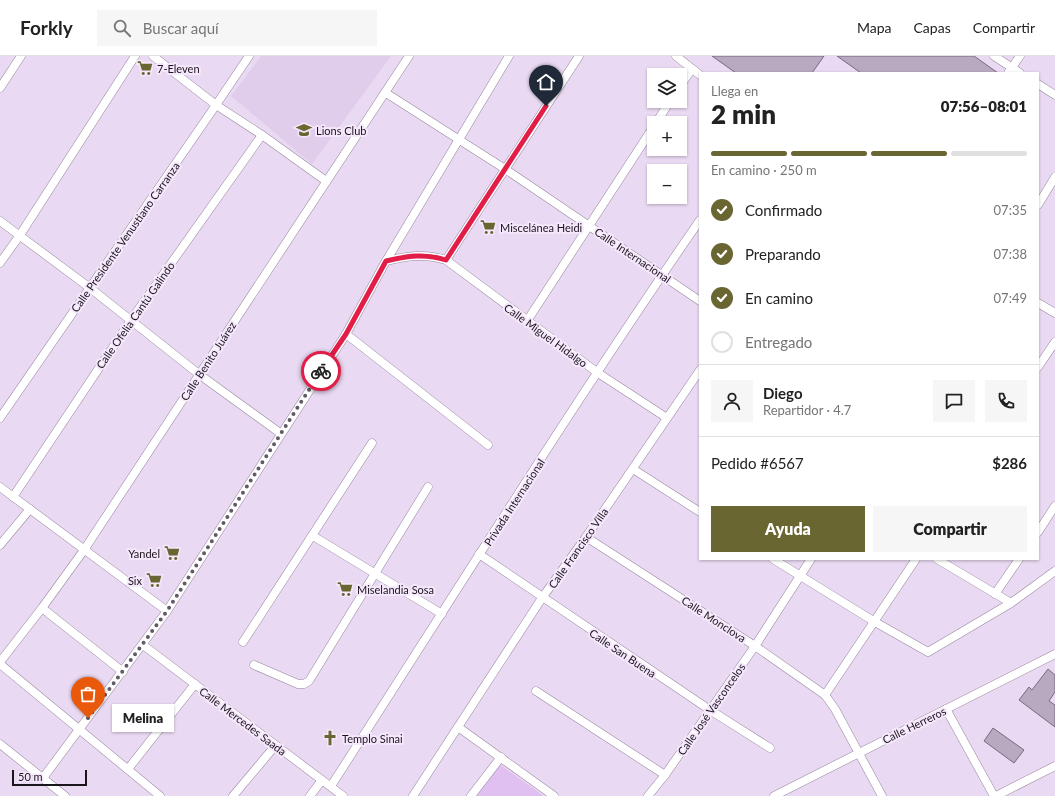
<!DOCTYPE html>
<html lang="es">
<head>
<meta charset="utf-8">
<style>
  body { margin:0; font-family:Lato,sans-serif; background:#f6f6f6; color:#222; height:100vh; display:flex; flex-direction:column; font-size:15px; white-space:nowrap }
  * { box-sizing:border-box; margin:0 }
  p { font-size:13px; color:#767676 }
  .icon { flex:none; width:22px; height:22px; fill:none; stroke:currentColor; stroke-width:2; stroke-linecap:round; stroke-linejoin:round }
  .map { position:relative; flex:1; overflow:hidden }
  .side { position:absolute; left:699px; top:16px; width:340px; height:488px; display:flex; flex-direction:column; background:#fff; border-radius:0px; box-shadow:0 1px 3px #0004 }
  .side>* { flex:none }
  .tools { position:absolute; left:647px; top:12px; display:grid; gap:8px }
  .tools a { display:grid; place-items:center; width:40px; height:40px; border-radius:0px; background:#fff; box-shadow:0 1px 3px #0004; font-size:20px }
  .scale { position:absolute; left:12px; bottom:10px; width:75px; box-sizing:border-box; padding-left:4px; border:2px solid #1a141c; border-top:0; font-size:11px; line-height:14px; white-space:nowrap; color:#1a141c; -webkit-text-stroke:3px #f5e8fc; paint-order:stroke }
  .pin { position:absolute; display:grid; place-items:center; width:34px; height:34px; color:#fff; margin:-41px -17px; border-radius:50% 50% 50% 0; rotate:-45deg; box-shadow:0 0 4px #0007 }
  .pin .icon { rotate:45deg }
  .courier { position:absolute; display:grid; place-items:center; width:40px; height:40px; margin:-20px; border:3px solid #e11d48; border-radius:50%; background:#fff; color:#222; box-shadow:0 1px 5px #0007 }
  .bubble { position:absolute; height:28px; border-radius:0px; background:#fff; box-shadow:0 1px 3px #0004; font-size:13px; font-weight:800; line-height:28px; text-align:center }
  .head em { font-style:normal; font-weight:800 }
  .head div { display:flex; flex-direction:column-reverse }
  .head { display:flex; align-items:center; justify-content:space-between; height:68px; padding:0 12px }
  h1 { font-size:26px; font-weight:800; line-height:30px }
  .bar { display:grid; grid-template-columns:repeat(4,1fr); gap:6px 4px; align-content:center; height:48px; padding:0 12px }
  .bar i { height:5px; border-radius:3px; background:#e0e0e0 }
  .bar .on { background:#6a6632 }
  .bar p { grid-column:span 4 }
  .line { display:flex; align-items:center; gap:10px; padding:0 12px; border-top:1px solid #e0e0e0 }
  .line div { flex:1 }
  .round { display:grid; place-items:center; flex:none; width:42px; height:42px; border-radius:0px; background:#f6f6f6 }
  ol { padding:0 12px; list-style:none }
  li { display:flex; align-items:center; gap:12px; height:44px }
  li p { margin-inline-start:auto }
  li .icon { padding:4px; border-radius:50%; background:#6a6632; color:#fff; stroke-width:4 }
  li:last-child { color:#767676 }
  li i { width:22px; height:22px; border:2px solid #e0e0e0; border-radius:50% }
  .cta { display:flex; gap:8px; margin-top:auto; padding:8px 12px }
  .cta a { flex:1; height:46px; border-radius:0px; background:#6a6632; color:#fff; font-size:16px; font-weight:800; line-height:46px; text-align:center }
  .cta a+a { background:#f6f6f6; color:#222 }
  header { display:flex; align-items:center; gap:24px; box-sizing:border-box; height:56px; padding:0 20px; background:#fff; border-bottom:1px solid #e0e0e0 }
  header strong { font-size:19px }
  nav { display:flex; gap:22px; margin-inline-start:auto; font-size:14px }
  .search { width:280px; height:36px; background:#f6f6f6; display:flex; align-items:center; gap:10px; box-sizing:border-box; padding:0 14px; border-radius:0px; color:#767676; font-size:15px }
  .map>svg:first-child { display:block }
  .built { fill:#e0cceb }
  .green { fill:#e0c0f1 }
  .building { fill:#b8a9c0; stroke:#78697f }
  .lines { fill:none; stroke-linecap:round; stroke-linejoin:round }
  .minor-casing { stroke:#96879e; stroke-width:9 }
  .minor { stroke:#fff; stroke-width:8 }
  .done { stroke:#625967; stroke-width:4; stroke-dasharray:0 7.2 }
  .route { stroke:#e11d48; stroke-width:5 }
  .labels { text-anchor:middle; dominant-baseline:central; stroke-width:4; stroke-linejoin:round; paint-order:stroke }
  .poi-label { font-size:11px; fill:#1a141c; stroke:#f5e8fc; text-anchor:start }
  .street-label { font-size:11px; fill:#1a141c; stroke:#f5e8fc }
</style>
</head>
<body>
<header>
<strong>Forkly</strong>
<div class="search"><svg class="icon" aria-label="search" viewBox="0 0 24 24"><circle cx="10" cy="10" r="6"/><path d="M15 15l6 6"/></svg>Buscar aquí</div>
<nav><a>Mapa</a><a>Capas</a><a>Compartir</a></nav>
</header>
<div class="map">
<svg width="1055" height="740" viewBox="0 0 1055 740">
  <rect width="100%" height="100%" fill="#e9d9f2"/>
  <polygon class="built" points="261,0 391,0 312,108 231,40"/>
  <polygon class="green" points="495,705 544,740 467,740"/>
  <g class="building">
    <polygon points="712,0 824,0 812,17 736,17"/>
    <polygon points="837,0 974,0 998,17 861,17"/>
    <polygon points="1048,613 1055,619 1055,636 1049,645 1055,649 1055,671 1019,644 1029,631 1032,634"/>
    <polygon points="993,672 1024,694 1014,707 984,685"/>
  </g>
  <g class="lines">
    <defs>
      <g id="minor">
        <polyline points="153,0 216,49 262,79 326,125"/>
        <polyline points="676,0 700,19"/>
        <polyline points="994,0 1020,17"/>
        <polyline points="1008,17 1020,0"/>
        <polyline points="1038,28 1055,39"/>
        <polyline points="680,30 692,13"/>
        <polyline points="0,32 21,0"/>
        <polyline points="386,37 505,113 700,245"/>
        <polyline points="656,67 670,45"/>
        <polyline points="1038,149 1055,121"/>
        <polyline points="0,165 90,232 200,319 280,377"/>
        <polyline points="446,204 579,0"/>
        <polyline points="386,205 509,0"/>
        <polyline points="0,207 20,179 135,0"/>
        <polyline points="1038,247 1055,257"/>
        <polyline points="527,265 654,70"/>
        <polyline points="346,278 488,389"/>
        <polyline points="1038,311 1055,286"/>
        <polyline points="0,362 216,49 249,0"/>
        <polyline points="633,413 700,456"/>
        <polyline points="0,431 167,555"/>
        <polyline points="13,441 131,264 262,79"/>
        <polyline points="1038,476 1055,450"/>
        <polyline points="313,480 442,558"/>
        <polyline points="586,481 755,590 825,639 835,653 882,740"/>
        <polyline points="0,489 30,453"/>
        <polyline points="479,498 710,654 770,692"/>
        <polyline points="773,503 875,566 928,596 1011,547 1055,515"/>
        <polyline points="937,503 1011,547"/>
        <polyline points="995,538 1019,503"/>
        <polyline points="42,552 123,616"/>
        <polyline points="243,586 372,387"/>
        <polyline points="143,589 343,740"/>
        <polyline points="0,606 42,552 84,494 409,0"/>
        <polyline points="0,608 160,740"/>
        <polyline points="254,609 298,628 304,628 309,625 428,431"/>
        <polyline points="536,635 665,719"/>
        <polyline points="825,639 916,503"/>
        <polyline points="946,653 994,740"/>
        <polyline points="458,671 554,740"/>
        <polyline points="0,688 65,740"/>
        <polyline points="128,713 195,628"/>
        <path d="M43,722L167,555L346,278L386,205C407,200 425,197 446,204L598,317L667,362"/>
        <path d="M331,730C453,541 572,349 700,164"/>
        <polyline points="233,740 275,690"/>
        <polyline points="310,740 322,724"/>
        <polyline points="413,740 542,542 586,481 700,314"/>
        <polyline points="471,740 501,701"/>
        <polyline points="648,740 665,719 755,590 811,503"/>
        <polyline points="774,740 1055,598"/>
        <polyline points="996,740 1055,710"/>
      </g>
    </defs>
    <use href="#minor" class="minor-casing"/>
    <use href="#minor" class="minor"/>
  </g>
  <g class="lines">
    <polyline class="done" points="88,662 167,555 321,315"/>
    <path class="route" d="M321,315L346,278L386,205C407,200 425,197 446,204L546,50"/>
  </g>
  <defs>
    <symbol id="supermarket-bare" viewBox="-9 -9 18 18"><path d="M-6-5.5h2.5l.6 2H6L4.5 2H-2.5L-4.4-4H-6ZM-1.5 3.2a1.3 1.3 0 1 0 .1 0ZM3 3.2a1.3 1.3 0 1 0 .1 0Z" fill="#6a6632" stroke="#f5e8fc" stroke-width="2.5" paint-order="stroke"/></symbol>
    <symbol id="school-bare" viewBox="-9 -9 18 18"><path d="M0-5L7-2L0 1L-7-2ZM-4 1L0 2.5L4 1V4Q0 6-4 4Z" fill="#6a6632" stroke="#f5e8fc" stroke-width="2.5" paint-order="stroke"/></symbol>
    <symbol id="church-bare" viewBox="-9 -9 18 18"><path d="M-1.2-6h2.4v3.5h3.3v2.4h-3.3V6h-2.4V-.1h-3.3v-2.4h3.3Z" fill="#6a6632" stroke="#f5e8fc" stroke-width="2.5" paint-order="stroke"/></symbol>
  </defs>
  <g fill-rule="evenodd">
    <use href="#supermarket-bare" x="134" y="1" width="22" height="22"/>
    <use href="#school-bare" x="293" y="63" width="22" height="22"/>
    <use href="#supermarket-bare" x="477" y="160" width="22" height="22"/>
    <use href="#supermarket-bare" x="161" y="486" width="22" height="22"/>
    <use href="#supermarket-bare" x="143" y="513" width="22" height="22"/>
    <use href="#supermarket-bare" x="334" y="522" width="22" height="22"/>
    <use href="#church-bare" x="319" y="671" width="22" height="22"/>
  </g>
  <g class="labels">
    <g class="poi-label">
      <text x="157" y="12">7-Eleven</text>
      <text x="316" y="74">Lions Club</text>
      <text x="500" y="171">Miscelánea Heidi</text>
      <text x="160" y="497" text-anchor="end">Yandel</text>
      <text x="142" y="524" text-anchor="end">Six</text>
      <text x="357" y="533">Miselandia Sosa</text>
      <text x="342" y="682">Templo Sinai</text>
    </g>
    <g class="street-label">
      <text transform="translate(125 181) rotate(-55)">Calle Presidente Venustiano Carranza</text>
      <text transform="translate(633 199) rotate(34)">Calle Internacional</text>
      <text transform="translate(135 259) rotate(-55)">Calle Ofelia Cantú Galindo</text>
      <text transform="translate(546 279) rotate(36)">Calle Miguel Hidalgo</text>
      <text transform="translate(208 305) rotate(-57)">Calle Benito Juárez</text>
      <text transform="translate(514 446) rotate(-57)">Privada Internacional</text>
      <text transform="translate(578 492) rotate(-55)">Calle Francisco Villa</text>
      <text transform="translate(714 563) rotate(33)">Calle Monclova</text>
      <text transform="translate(623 597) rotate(34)">Calle San Buena</text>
      <text transform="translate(711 653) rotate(-55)">Calle José Vasconcelos</text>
      <text transform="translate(243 665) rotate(37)">Calle Mercedes Saada</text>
      <text transform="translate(914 669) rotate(-26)">Calle Herreros</text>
    </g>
  </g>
</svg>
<div class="tools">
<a><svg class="icon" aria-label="layers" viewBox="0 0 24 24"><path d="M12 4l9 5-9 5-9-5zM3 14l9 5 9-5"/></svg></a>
<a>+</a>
<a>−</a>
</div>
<div class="scale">50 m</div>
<div class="pin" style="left:88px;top:662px;background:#ea580c"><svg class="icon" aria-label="bag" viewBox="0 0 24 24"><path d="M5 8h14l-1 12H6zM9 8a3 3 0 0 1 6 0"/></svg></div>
<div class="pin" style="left:546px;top:50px;background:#1f2937"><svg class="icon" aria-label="home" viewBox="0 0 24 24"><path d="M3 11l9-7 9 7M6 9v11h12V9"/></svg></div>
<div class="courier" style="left:321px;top:315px"><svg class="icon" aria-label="bike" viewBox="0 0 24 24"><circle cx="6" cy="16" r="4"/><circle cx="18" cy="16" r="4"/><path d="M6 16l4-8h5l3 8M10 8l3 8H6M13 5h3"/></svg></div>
<div class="bubble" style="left:112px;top:648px;width:62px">Melina</div>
<section class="side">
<div class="head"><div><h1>2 min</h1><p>Llega en</p></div><em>07:56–08:01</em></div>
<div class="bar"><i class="on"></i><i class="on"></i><i class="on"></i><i></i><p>En camino · 250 m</p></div>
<ol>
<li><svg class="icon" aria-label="check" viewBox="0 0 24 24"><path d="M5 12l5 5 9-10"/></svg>Confirmado<p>07:35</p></li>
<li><svg class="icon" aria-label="check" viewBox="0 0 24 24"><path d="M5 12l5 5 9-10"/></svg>Preparando<p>07:38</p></li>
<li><svg class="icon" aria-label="check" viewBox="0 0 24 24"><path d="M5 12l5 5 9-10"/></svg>En camino<p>07:49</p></li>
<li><i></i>Entregado</li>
</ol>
<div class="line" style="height:72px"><a class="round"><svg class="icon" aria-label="person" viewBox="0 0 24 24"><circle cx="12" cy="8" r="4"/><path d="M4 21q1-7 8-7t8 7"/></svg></a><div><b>Diego</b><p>Repartidor · 4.7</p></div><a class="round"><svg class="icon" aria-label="chat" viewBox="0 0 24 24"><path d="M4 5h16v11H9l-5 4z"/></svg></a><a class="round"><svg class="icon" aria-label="phone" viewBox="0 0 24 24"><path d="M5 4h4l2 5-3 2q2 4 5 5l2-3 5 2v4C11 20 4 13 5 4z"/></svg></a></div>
<div class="line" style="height:52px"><div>Pedido #6567</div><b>$286</b></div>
<div class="cta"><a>Ayuda</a><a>Compartir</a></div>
</section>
</div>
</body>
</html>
